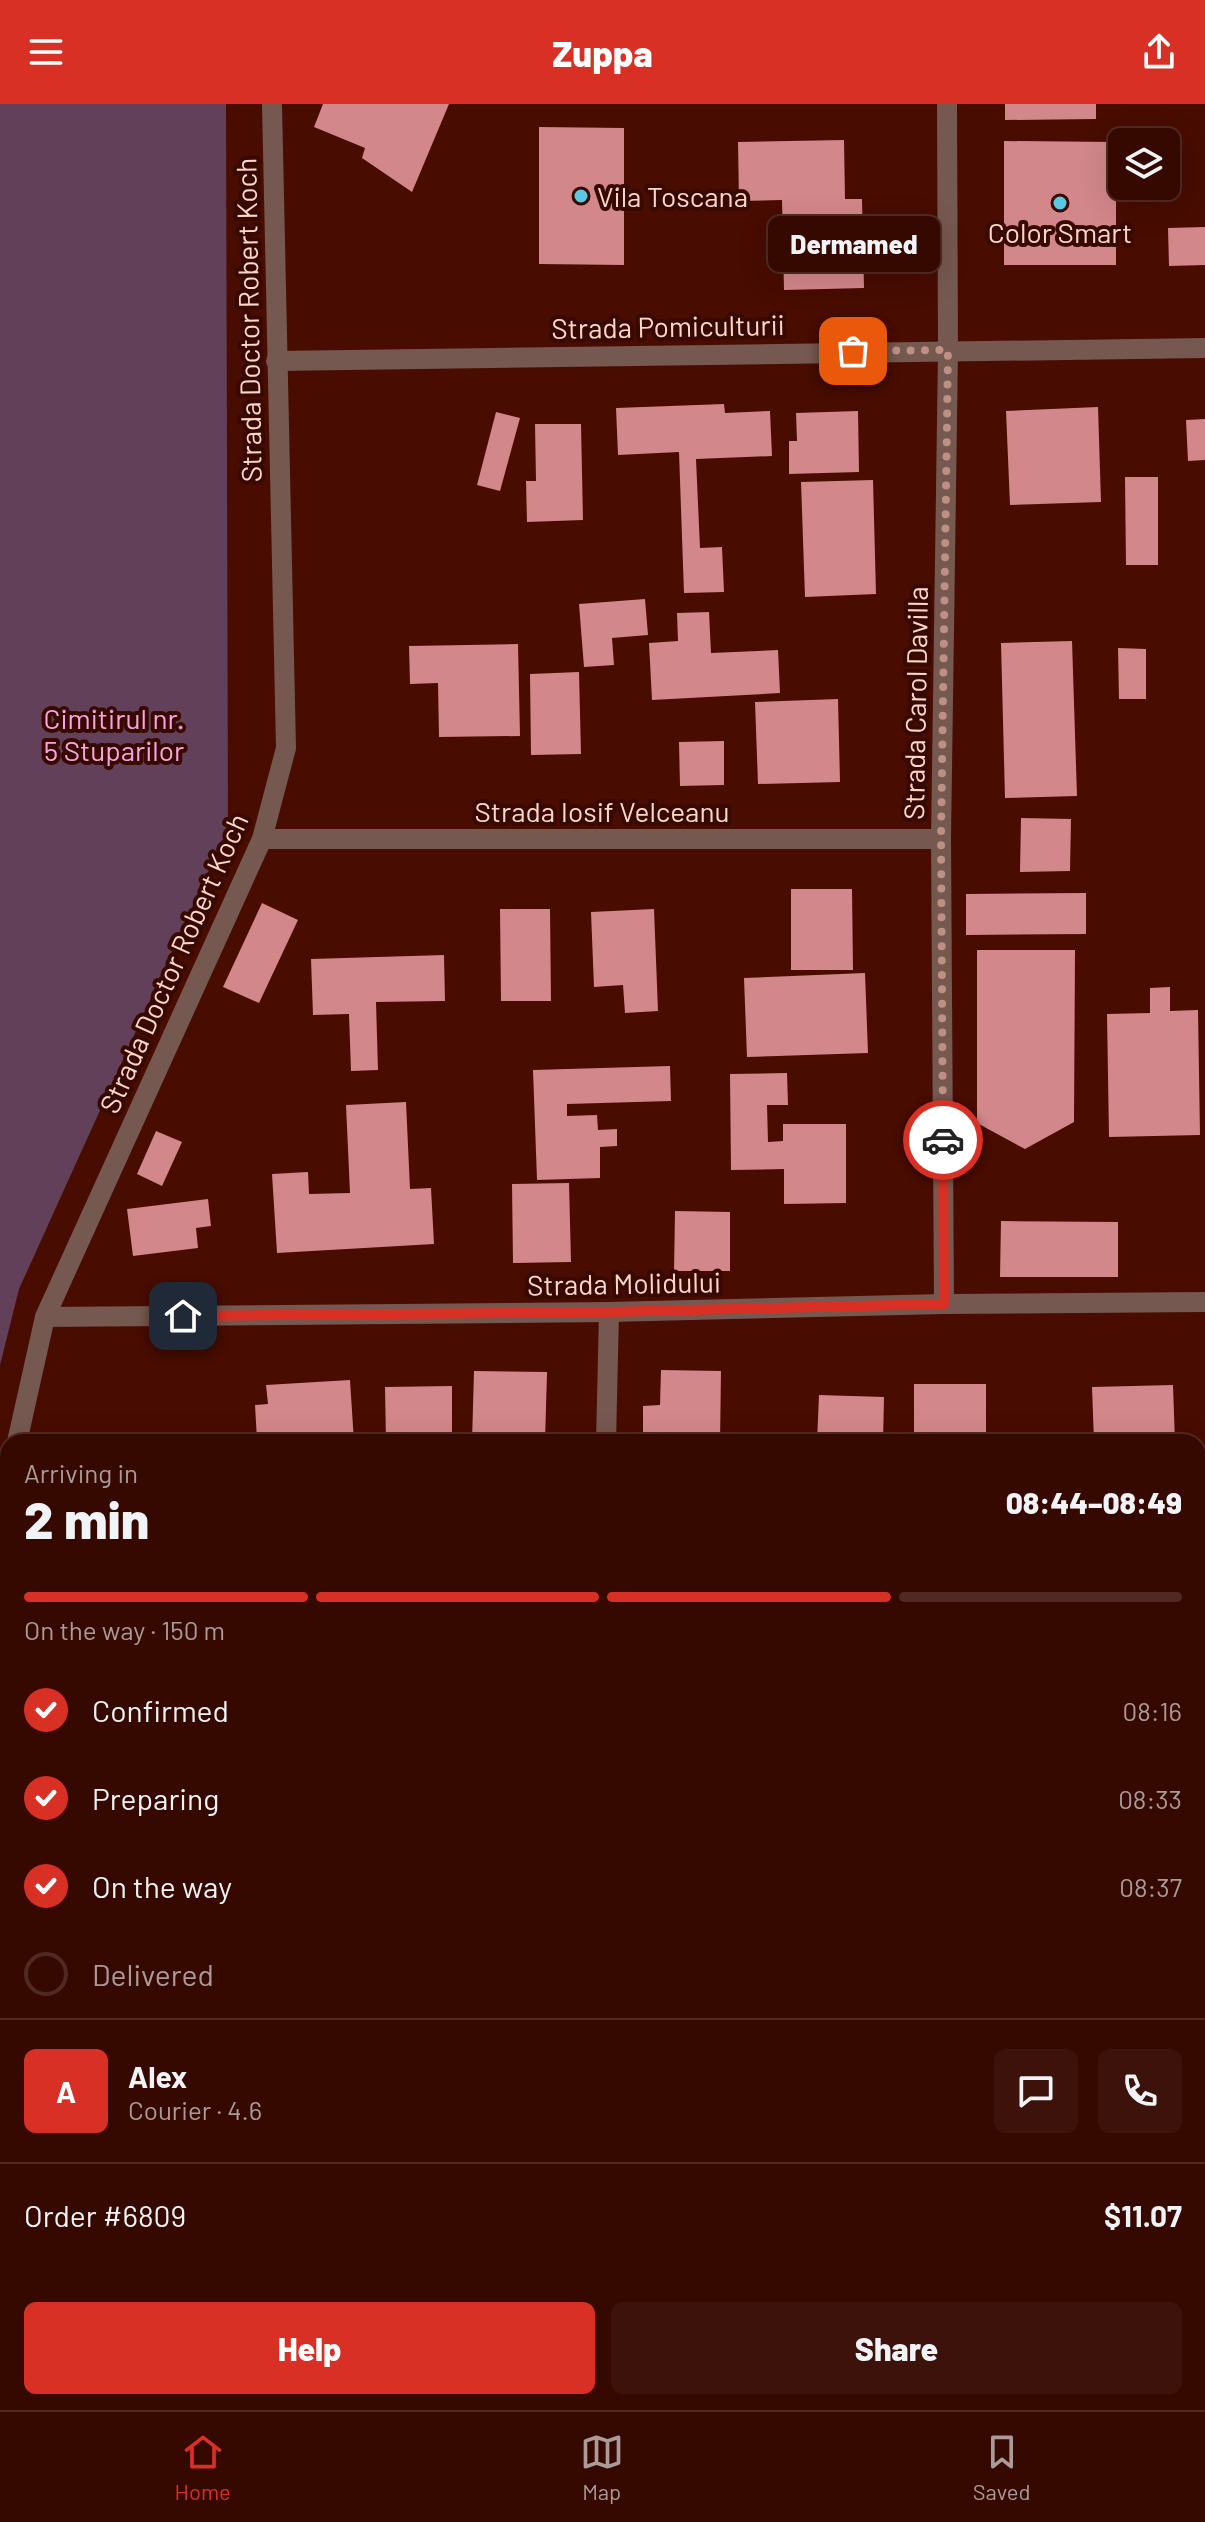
<!DOCTYPE html>
<html lang="en">
<head>
<meta charset="utf-8">
<style>
  body { margin:0; font-family:Barlow,sans-serif; background:#3d120a; color:#f1f3f6; height:100vh; display:flex; flex-direction:column; font-size:30px; white-space:nowrap }
  * { box-sizing:border-box; margin:0 }
  p { font-size:26px; color:#aa9a99 }
  .icon { flex:none; width:44px; height:44px; fill:none; stroke:currentColor; stroke-width:2; stroke-linecap:round; stroke-linejoin:round }
  .map { position:relative; flex:1; overflow:hidden }
  .side { position:absolute; left:0px; top:1330px; width:1206px; height:976px; display:flex; flex-direction:column; background:#360900; border-radius:24px 24px 0 0; box-shadow:0 8px 32px #0002,0 0 0 2px #502a22 }
  .side>* { flex:none }
  .fabs { position:absolute; left:1108px; top:24px; display:grid; gap:16px }
  .fabs a { display:grid; place-items:center; width:72px; height:72px; border-radius:12px; background:#360900; box-shadow:0 8px 32px #0002,0 0 0 2px #502a22; font-size:40px }
  .pin { position:absolute; display:grid; place-items:center; width:68px; height:68px; color:#fff; margin:-34px; border-radius:16px; box-shadow:0 4px 12px #0006 }
  .courier { position:absolute; display:grid; place-items:center; width:80px; height:80px; margin:-40px; border:6px solid #d93025; border-radius:50%; background:#fff; color:#222; box-shadow:0 2px 10px #0007 }
  .bubble { position:absolute; height:56px; border-radius:12px; background:#360900; box-shadow:0 8px 32px #0002,0 0 0 2px #502a22; font-size:26px; font-weight:800; line-height:56px; text-align:center }
  .headline em { font-style:normal; font-weight:800 }
  .headline div { display:flex; flex-direction:column-reverse }
  .headline { display:flex; align-items:center; justify-content:space-between; height:136px; padding:0 24px }
  h1 { font-size:52px; font-weight:800; line-height:60px }
  .bar { display:grid; grid-template-columns:repeat(4,1fr); gap:12px 8px; align-content:center; height:96px; padding:0 24px }
  .bar i { height:10px; border-radius:6px; background:#502a22 }
  .bar .active { background:#d93025 }
  .bar p { grid-column:span 4 }
  .line { display:flex; align-items:center; gap:20px; padding:0 24px; border-top:2px solid #502a22 }
  .line div { flex:1 }
  .round { display:grid; place-items:center; flex:none; width:84px; height:84px; border-radius:12px; background:#3d120a }
  ol { padding:0 24px; list-style:none }
  li { display:flex; align-items:center; gap:24px; height:88px }
  li p { margin-inline-start:auto }
  li .icon { padding:8px; border-radius:50%; background:#d93025; color:#fff; stroke-width:4 }
  li:last-child { color:#aa9a99 }
  li i { width:44px; height:44px; border:4px solid #502a22; border-radius:50% }
  .button { display:flex; gap:16px; margin-top:auto; padding:16px 24px }
  .button a { flex:1; height:92px; border-radius:12px; background:#d93025; color:#fff; font-size:32px; font-weight:800; line-height:92px; text-align:center }
  .button a+a { background:#3d120a; color:#f1f3f6 }
  header { display:flex; justify-content:space-between; align-items:center; height:104px; padding:0 24px; background:#d93025; color:#fff; font-size:36px; font-weight:800 }
  .dock { display:flex; justify-content:space-around; align-items:center; height:112px; border-top:2px solid #502a22; background:#360900; font-size:22px; color:#aa9a99 }
  .dock a { display:grid; justify-items:center; gap:4px }
  .dock .active { color:#d93025 }
  .map>svg:first-child { display:block }
  .green { fill:#63405a }
  .building { fill:#d2878a }
  .lines { fill:none; stroke-linecap:round; stroke-linejoin:round }
  .street { stroke:#75584f; stroke-width:20 }
  .done { stroke:#be9084; stroke-width:8; stroke-dasharray:0 14.4 }
  .route { stroke:#d93025; stroke-width:10 }
  .poi-dot { fill:#59c8e4; stroke:#370900; stroke-width:3 }
  .labels { text-anchor:middle; dominant-baseline:central; stroke-width:8; stroke-linejoin:round; paint-order:stroke }
  .poi-label { font-size:28px; fill:#fed7cb; stroke:#370900; text-anchor:start }
  .street-label { font-size:28px; fill:#fed7cb; stroke:#370900 }
  .park-label { font-size:28px; fill:#f7a5e1; stroke:#370900 }
</style>
</head>
<body>
<header><svg class="icon" aria-label="menu" viewBox="0 0 24 24"><path d="M4 6h16M4 12h16M4 18h16"/></svg>Zuppa<svg class="icon" aria-label="share" viewBox="0 0 24 24"><path d="M12 15V3M7 8l5-5 5 5M5 13v7h14v-7"/></svg></header>
<div class="map">
<svg width="1205" height="2306" viewBox="0 0 1205 2306">
  <rect width="100%" height="100%" fill="#480c00"/>
  <polygon class="green" points="0,0 226,0 228,724 19,1185 0,1261"/>
  <g class="building">
    <polygon points="323,0 449,0 412,88 362,54 365,44 314,23"/>
    <polygon points="1005,0 1096,0 1096,15 1005,16"/>
    <polygon points="539,23 624,24 624,161 539,160"/>
    <polygon points="844,36 845,95 862,95 864,184 784,186 782,96 739,97 738,38"/>
    <polygon points="1004,37 1116,38 1116,161 1004,161"/>
    <polygon points="1205,123 1205,161 1169,162 1168,124"/>
    <polygon points="724,300 725,309 770,307 772,352 696,355 700,444 722,443 724,488 684,489 679,348 618,351 616,304"/>
    <polygon points="1098,303 1101,398 1010,401 1006,307"/>
    <polygon points="858,307 859,368 789,370 789,337 797,337 796,309"/>
    <polygon points="496,308 520,314 500,387 477,381"/>
    <polygon points="1205,315 1205,356 1188,357 1186,316"/>
    <polygon points="535,320 581,320 583,416 527,418 526,377 536,377"/>
    <polygon points="1125,373 1158,373 1158,461 1126,461"/>
    <polygon points="873,376 876,490 805,493 801,378"/>
    <polygon points="645,495 648,531 612,534 614,561 584,563 579,500"/>
    <polygon points="709,508 711,549 778,546 780,589 652,596 649,539 678,537 677,509"/>
    <polygon points="1072,537 1077,692 1005,694 1001,539"/>
    <polygon points="518,540 520,632 439,633 438,579 410,580 409,542"/>
    <polygon points="1118,544 1146,545 1146,595 1119,595"/>
    <polygon points="579,568 581,650 531,651 530,570"/>
    <polygon points="838,595 840,678 758,680 755,598"/>
    <polygon points="724,637 724,681 680,682 679,638"/>
    <polygon points="1021,714 1071,715 1070,767 1020,768"/>
    <polygon points="791,785 852,785 853,866 791,866"/>
    <polygon points="1086,789 1086,830 966,831 966,790"/>
    <polygon points="262,799 298,816 259,899 223,883"/>
    <polygon points="500,805 550,805 551,897 501,897"/>
    <polygon points="654,805 658,907 625,909 623,881 594,883 591,808"/>
    <polygon points="977,846 1075,846 1074,1018 1025,1045 977,1019"/>
    <polygon points="444,851 445,897 376,898 378,966 351,967 349,910 313,911 311,855"/>
    <polygon points="865,869 868,949 747,953 744,874"/>
    <polygon points="1170,883 1170,907 1198,906 1200,1031 1109,1033 1107,910 1150,909 1150,884"/>
    <polygon points="670,962 671,997 567,1000 567,1012 597,1011 598,1026 617,1025 617,1042 600,1043 600,1074 537,1076 533,966"/>
    <polygon points="787,969 788,1001 767,1001 768,1038 783,1037 783,1020 846,1020 846,1099 784,1100 784,1065 731,1066 730,970"/>
    <polygon points="406,998 410,1085 431,1084 434,1140 277,1149 272,1070 308,1068 309,1090 350,1089 346,1001"/>
    <polygon points="156,1027 182,1038 162,1082 137,1070"/>
    <polygon points="569,1079 571,1158 513,1159 512,1080"/>
    <polygon points="208,1095 211,1122 196,1124 198,1144 133,1152 127,1105"/>
    <polygon points="675,1107 730,1108 730,1167 674,1167"/>
    <polygon points="1001,1117 1118,1118 1118,1173 1000,1173"/>
    <polygon points="661,1266 721,1267 720,1338 643,1338 643,1302 660,1301"/>
    <polygon points="474,1267 547,1268 545,1338 472,1338"/>
    <polygon points="350,1276 354,1338 257,1336 255,1301 268,1300 266,1281"/>
    <rect x="914" y="1280" width="72" height="58"/>
    <polygon points="1173,1281 1175,1338 1094,1338 1092,1283"/>
    <polygon points="452,1282 452,1338 386,1338 385,1283"/>
    <polygon points="819,1291 884,1293 883,1338 817,1338"/>
    <polygon points="736,1334 792,1335 792,1338 736,1338"/>
    <polygon points="61,2298 132,2298 133,2306 61,2306"/>
    <polygon points="878,2298 924,2298 924,2306 877,2306"/>
  </g>
  <g class="lines">
    <g class="street">
      <polyline points="276,257 1205,244"/>
      <polyline points="262,735 941,735"/>
      <polyline points="944,1200 941,735 948,246 947,0"/>
      <polyline points="45,1213 609,1208 944,1200 1205,1198"/>
      <polyline points="17,1338 45,1213 262,735 286,644 272,0"/>
      <polyline points="606,1338 609,1208"/>
      <polyline points="0,1412 8,1377"/>
      <polyline points="0,1680 8,1680"/>
      <polyline points="552,2298 552,2306"/>
      <polyline points="819,2306 819,2298"/>
    </g>
  </g>
  <g class="lines">
    <polyline class="done" points="853,247 948,246 941,735 943,1036"/>
    <polyline class="route" points="183,1212 609,1208 944,1200 943,1036"/>
  </g>
  <g class="poi-dot">
    <circle cx="581" cy="92" r="8"/>
    <circle cx="1060" cy="99" r="8"/>
  </g>
  <g class="labels">
    <g class="poi-label">
      <text x="597" y="92">Vila Toscana</text>
      <text x="1060" y="128" text-anchor="middle">Color Smart</text>
    </g>
    <g class="street-label">
      <text transform="translate(248 216) rotate(-91)">Strada Doctor Robert Koch</text>
      <text transform="translate(668 222) rotate(-1)">Strada Pomiculturii</text>
      <text transform="translate(915 599) rotate(-89)">Strada Carol Davilla</text>
      <text x="602" y="707">Strada Iosif Velceanu</text>
      <text transform="translate(173 859) rotate(-66)">Strada Doctor Robert Koch</text>
      <text transform="translate(624 1179) rotate(-1)">Strada Molidului</text>
    </g>
    <g class="park-label">
      <text x="114" y="614">Cimitirul nr.<tspan x="114" dy="32">5 Stuparilor</tspan></text>
    </g>
  </g>
</svg>
<div class="fabs">
<a><svg class="icon" aria-label="layers" viewBox="0 0 24 24"><path d="M12 4l9 5-9 5-9-5zM3 14l9 5 9-5"/></svg></a>
</div>
<div class="pin" style="left:853px;top:247px;background:#ea580c"><svg class="icon" aria-label="bag" viewBox="0 0 24 24"><path d="M5 8h14l-1 12H6zM9 8a3 3 0 0 1 6 0"/></svg></div>
<div class="pin" style="left:183px;top:1212px;background:#1f2937"><svg class="icon" aria-label="home" viewBox="0 0 24 24"><path d="M3 11l9-7 9 7M6 9v11h12V9"/></svg></div>
<div class="courier" style="left:943px;top:1036px"><svg class="icon" aria-label="car" viewBox="0 0 24 24"><path d="M5 17H2v-5l4-1 3-4h7l3 4 3 1v5h-3M9 17h6M6 11h13"/><circle cx="7" cy="17" r="2"/><circle cx="17" cy="17" r="2"/></svg></div>
<div class="bubble" style="left:768px;top:112px;width:172px">Dermamed</div>
<section class="side">
<div class="headline"><div><h1>2 min</h1><p>Arriving in</p></div><em>08:44–08:49</em></div>
<div class="bar"><i class="active"></i><i class="active"></i><i class="active"></i><i></i><p>On the way · 150 m</p></div>
<ol>
<li><svg class="icon" aria-label="check" viewBox="0 0 24 24"><path d="M5 12l5 5 9-10"/></svg>Confirmed<p>08:16</p></li>
<li><svg class="icon" aria-label="check" viewBox="0 0 24 24"><path d="M5 12l5 5 9-10"/></svg>Preparing<p>08:33</p></li>
<li><svg class="icon" aria-label="check" viewBox="0 0 24 24"><path d="M5 12l5 5 9-10"/></svg>On the way<p>08:37</p></li>
<li><i></i>Delivered</li>
</ol>
<div class="line" style="height:144px"><b class="round" style="background:#d93025;color:#fff">A</b><div><b>Alex</b><p>Courier · 4.6</p></div><a class="round"><svg class="icon" aria-label="chat" viewBox="0 0 24 24"><path d="M4 5h16v11H9l-5 4z"/></svg></a><a class="round"><svg class="icon" aria-label="phone" viewBox="0 0 24 24"><path d="M5 4h4l2 5-3 2q2 4 5 5l2-3 5 2v4C11 20 4 13 5 4z"/></svg></a></div>
<div class="line" style="height:104px"><div>Order #6809</div><b>$11.07</b></div>
<div class="button"><a>Help</a><a>Share</a></div>
</section>
</div>
<nav class="dock">
<a class="active"><svg class="icon" aria-label="home" viewBox="0 0 24 24"><path d="M3 11l9-7 9 7M6 9v11h12V9"/></svg>Home</a>
<a><svg class="icon" aria-label="map" viewBox="0 0 24 24"><path d="M3 6l6-2 6 2 6-2v14l-6 2-6-2-6 2zM9 4v14M15 6v14"/></svg>Map</a>
<a><svg class="icon" aria-label="saved" viewBox="0 0 24 24"><path d="M7 4h10v16l-5-4-5 4z"/></svg>Saved</a>
</nav>
</body>
</html>
